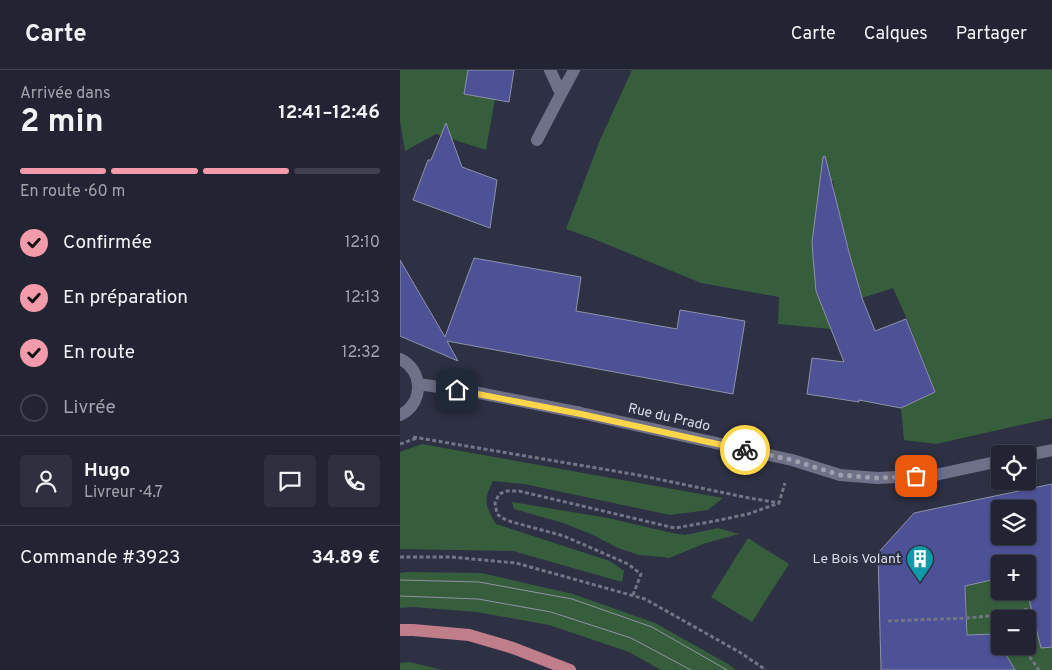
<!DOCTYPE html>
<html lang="fr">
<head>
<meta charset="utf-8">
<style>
  body { margin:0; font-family:Overpass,sans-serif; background:#2e303f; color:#f1f3f6; height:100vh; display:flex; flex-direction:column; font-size:19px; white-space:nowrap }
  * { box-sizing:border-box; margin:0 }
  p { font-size:16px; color:#a2a4ac }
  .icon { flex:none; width:28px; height:28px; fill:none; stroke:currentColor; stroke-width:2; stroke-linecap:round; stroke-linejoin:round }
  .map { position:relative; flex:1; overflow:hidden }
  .drawer { display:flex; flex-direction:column; background:#222433; width:400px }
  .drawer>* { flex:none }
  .fabs { position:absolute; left:591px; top:375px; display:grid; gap:10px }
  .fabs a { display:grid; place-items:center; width:45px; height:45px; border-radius:5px; background:#222433; box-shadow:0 1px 4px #0004,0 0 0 1px #3f414e; font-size:25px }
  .pin { position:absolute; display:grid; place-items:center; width:42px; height:42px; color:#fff; margin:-21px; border-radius:10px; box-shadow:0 2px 8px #0006 }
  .courier { position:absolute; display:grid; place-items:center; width:50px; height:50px; margin:-25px; border:4px solid #ffd54a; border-radius:50%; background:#fff; color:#222; box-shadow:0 1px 6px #0007 }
  .head em { font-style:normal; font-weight:700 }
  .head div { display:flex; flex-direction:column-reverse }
  .head { display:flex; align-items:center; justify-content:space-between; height:85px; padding:0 20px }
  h1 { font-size:32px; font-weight:700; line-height:38px }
  .bar { display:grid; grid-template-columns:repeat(4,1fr); gap:8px 5px; align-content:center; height:60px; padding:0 20px }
  .bar i { height:6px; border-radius:4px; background:#3f414e }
  .bar .on { background:#f39aab }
  .bar p { grid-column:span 4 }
  .line { display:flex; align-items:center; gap:12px; padding:0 20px; border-top:1px solid #3f414e }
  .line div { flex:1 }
  .round { display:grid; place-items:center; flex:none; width:52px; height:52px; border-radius:5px; background:#2e303f }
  ol { padding:0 20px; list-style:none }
  li { display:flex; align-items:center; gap:15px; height:55px }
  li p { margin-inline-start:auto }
  li .icon { padding:5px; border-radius:50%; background:#f39aab; color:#111; stroke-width:4 }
  li:last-child { color:#a2a4ac }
  li i { width:28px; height:28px; border:2px solid #3f414e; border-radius:50% }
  header { display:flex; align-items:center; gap:30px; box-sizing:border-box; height:70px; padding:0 25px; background:#222433; border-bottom:1px solid #3f414e }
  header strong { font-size:24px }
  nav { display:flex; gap:28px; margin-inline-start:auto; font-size:18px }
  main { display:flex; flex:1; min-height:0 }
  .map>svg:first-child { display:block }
  .green { fill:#365e3d }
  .building { fill:#4d5195; stroke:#8e92aa; fill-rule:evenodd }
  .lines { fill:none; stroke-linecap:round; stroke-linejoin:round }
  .path { stroke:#737586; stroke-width:3; stroke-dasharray:4 2.5; stroke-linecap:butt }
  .service { stroke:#6e7188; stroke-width:12 }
  .minor { stroke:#6e7188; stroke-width:12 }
  .primary { stroke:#c07d8a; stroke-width:12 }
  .tram { stroke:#9193a3; stroke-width:1 }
  .done { stroke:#9ea0af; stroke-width:5; stroke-dasharray:0 9 }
  .route { stroke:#ffd54a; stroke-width:6 }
  .labels { text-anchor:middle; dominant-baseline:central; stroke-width:4.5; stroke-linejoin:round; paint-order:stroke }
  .street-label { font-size:14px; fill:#dadce9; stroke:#2e3044 }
  .poi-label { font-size:14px; fill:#dadce9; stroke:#2e3044; text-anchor:end }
</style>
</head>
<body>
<header>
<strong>Carte</strong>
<nav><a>Carte</a><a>Calques</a><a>Partager</a></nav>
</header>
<main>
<section class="drawer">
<div class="head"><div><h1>2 min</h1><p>Arrivée dans</p></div><em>12:41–12:46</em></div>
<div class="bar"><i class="on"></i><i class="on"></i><i class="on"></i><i></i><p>En route · 60 m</p></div>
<ol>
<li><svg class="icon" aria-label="check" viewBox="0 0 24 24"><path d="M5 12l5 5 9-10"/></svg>Confirmée<p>12:10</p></li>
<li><svg class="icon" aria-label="check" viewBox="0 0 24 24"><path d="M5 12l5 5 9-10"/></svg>En préparation<p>12:13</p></li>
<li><svg class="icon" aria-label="check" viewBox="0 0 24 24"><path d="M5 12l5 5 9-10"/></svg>En route<p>12:32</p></li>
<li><i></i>Livrée</li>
</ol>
<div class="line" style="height:90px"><a class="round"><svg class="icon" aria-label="person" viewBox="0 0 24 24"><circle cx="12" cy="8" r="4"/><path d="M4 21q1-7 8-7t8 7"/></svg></a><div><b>Hugo</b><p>Livreur · 4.7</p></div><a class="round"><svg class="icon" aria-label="chat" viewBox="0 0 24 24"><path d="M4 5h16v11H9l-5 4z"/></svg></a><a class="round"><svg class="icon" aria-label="phone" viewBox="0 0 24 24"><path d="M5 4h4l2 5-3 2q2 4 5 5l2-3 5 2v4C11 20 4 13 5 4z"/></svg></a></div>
<div class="line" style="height:65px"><div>Commande #3923</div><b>34.89 €</b></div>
</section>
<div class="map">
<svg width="652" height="600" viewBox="0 0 652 600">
  <rect width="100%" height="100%" fill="#2e3044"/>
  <g class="green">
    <polygon points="0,0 68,0 64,24 95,29 86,80 36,64 5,81 0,51"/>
    <polygon points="232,0 652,0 652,348 536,374 504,370 501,338 535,322 507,249 493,218 462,228 435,126 433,111 420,114 412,172 413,187 416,221 431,259 378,254 379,227 301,213 194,169 166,159 200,70"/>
    <path d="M22,374L323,428L308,440L270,445L124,414L93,411C83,431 85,435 96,454L210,491L224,501L222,512L113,481L0,479V382Z"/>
    <polygon points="112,432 208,448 272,463 285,465 318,458 339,464 306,473 269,488 262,487 239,485 218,478 191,464 163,453 114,439"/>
    <polygon points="348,468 389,494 352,552 311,527"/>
    <polygon points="7,502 81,503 173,524 255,553 328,594 336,600 261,600 229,582 149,555 77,542 13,537 0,538 0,503"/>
    <polygon points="600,508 600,521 628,521 652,537 652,600 615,600 601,576 628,576 628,549 600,549 600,574 594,564 567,565 566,516"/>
    <polygon points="9,592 43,600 0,600 0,593"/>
  </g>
  <g class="building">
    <polygon points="68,0 114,0 109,32 64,24"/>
    <polygon points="46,53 62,97 97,110 90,158 13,130 28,90 31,90"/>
    <polygon points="425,86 449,182 462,228 475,261 506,249 535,322 501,338 459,330 459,332 407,324 412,288 444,292 416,221 413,187 412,172 423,87"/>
    <polygon points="74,188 181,207 176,241 277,259 280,240 345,251 333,324 47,271 58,291 0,266 0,190 45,267"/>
    <path d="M652,414V577L641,578L627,521L628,494H600V508L565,516L567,565L594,564L600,574V576H601L615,600H481L478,483L514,443ZM600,439H628V466H600Z"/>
  </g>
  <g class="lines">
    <g class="path">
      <polyline points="13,367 238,405 349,428 379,433"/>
      <polyline points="0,374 17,368"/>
      <polyline points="0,487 51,487 116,493 245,529 341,583 366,600"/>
      <polyline points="233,525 241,504 228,494 164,466 112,452 102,448 97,444 95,433 99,424 107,421 119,421 275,458 315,451 348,444 379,433 385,413"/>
      <polyline points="488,551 567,548 599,545 632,538"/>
      <polyline points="622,576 639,600"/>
    </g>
    <g class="service">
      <polyline points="150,0 161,24"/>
      <polyline points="137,70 161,24 174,0"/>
    </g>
    <g class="minor">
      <path d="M0,289C24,300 24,334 0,345"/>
      <polyline points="18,314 74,322 181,343 392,390 440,405 478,408 535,405 600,391"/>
      <polyline points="628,385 652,380"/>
    </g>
    <polyline class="primary" points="0,560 13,560 69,565 113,578 170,600"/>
    <g class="tram">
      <polyline points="0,510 79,512 172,529 252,557 327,600"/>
      <polyline points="0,526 78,529 151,542 231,568 291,600"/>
    </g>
  </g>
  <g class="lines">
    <polyline class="done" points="345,380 392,390 440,405 478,408 516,406"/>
    <polyline class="route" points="57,320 181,344 345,380"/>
  </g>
  <defs>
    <symbol id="building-pin" viewBox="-11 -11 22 30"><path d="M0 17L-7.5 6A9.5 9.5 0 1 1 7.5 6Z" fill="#0f9aa8" stroke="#2e3044"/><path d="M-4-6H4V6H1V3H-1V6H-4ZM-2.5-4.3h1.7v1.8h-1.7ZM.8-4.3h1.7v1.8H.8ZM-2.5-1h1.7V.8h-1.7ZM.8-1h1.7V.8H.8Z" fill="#fff"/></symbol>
  </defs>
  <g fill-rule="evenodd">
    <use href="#building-pin" x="504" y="473" width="32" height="43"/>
  </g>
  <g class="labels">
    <g class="street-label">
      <text transform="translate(269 348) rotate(13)">Rue du Prado</text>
    </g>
    <g class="poi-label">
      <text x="501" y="489">Le Bois Volant</text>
    </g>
  </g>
</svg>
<div class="fabs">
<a><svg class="icon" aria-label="locate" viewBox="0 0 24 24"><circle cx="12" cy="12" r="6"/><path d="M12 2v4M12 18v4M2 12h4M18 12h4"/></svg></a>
<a><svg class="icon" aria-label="layers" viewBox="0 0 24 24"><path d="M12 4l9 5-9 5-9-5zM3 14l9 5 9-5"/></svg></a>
<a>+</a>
<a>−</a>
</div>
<div class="pin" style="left:516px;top:406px;background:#ea580c"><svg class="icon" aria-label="bag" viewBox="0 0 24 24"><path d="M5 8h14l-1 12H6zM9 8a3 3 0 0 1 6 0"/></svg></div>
<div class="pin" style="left:57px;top:320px;background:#1f2937"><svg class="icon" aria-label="home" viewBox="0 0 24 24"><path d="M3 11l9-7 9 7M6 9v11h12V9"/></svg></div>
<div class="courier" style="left:345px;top:380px"><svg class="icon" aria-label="bike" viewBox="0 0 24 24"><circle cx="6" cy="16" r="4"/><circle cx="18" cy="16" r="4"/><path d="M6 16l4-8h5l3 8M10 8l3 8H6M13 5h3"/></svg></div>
</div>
</main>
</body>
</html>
